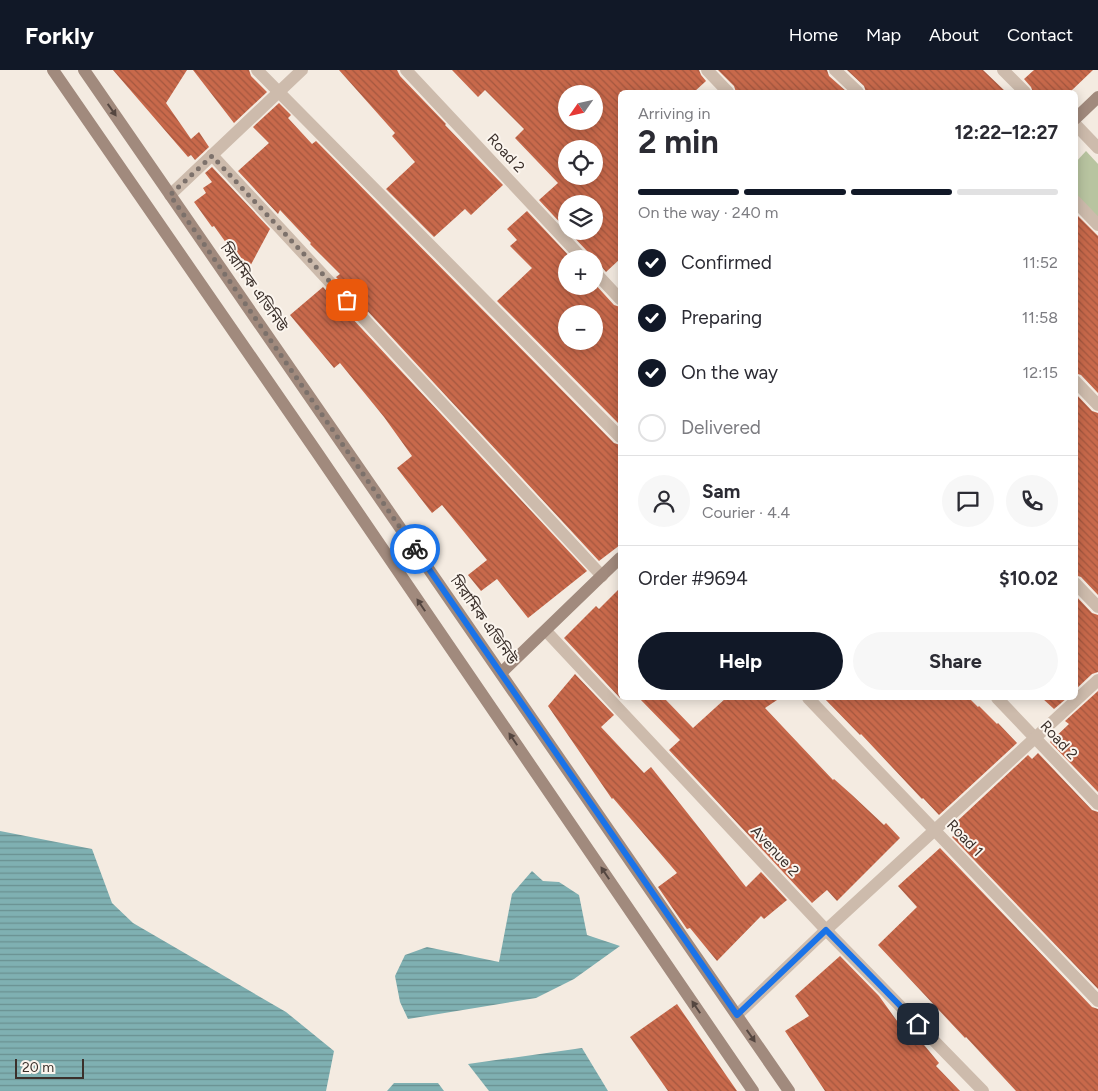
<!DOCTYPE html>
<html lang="en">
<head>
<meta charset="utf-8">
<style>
  body { margin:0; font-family:Figtree,"Noto Sans Bengali",sans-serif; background:#f7f7f7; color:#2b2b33; height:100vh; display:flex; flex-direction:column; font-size:19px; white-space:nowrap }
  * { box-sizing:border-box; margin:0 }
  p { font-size:16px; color:#7c7c81 }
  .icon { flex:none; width:28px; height:28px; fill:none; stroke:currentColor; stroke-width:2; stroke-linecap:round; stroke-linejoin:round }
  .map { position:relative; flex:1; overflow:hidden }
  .details { position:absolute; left:618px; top:20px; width:460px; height:610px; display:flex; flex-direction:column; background:#fff; border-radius:8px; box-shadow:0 2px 12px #0003 }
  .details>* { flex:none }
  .needle { width:32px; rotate:236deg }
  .buttons { position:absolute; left:558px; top:15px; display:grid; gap:10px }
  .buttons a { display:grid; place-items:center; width:45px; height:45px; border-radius:50%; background:#fff; box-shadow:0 2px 12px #0003; font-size:25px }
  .scale { position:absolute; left:15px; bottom:12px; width:69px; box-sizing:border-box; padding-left:5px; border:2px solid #3b302b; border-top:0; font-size:14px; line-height:18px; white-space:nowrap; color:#3b302b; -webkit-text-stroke:4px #fbf5ee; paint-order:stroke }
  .pin { position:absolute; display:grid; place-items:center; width:42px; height:42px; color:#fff; margin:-21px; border-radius:10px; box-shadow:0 2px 8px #0006 }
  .courier { position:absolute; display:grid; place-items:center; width:50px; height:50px; margin:-25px; border:4px solid #1a73e8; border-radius:50%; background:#fff; color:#222; box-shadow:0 1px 6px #0007 }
  .head em { font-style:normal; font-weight:700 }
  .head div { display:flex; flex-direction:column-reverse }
  .head { display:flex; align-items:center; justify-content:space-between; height:85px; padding:0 20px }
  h1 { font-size:32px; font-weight:700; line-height:38px }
  .bar { display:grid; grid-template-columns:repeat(4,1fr); gap:8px 5px; align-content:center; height:60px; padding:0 20px }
  .bar i { height:6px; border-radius:4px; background:#e1e1e2 }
  .bar .current { background:#111827 }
  .bar p { grid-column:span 4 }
  .line { display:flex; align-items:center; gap:12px; padding:0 20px; border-top:1px solid #e1e1e2 }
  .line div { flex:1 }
  .round { display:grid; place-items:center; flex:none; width:52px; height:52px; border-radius:26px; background:#f7f7f7 }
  ol { padding:0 20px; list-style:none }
  li { display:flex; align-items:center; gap:15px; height:55px }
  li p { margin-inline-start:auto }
  li .icon { padding:5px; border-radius:50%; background:#111827; color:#fff; stroke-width:4 }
  li:last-child { color:#7c7c81 }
  li i { width:28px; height:28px; border:2px solid #e1e1e2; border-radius:50% }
  .cta { display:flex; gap:10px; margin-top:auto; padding:10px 20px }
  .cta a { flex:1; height:58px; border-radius:30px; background:#111827; color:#fff; font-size:20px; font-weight:700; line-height:58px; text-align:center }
  .cta a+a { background:#f7f7f7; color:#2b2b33 }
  header { display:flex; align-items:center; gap:30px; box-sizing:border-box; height:70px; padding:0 25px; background:#111827; color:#fff }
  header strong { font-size:24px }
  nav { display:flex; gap:28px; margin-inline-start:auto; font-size:18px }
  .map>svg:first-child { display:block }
  .green { fill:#b8c4a0 }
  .water { fill:url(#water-rules) }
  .building { fill:url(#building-back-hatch); fill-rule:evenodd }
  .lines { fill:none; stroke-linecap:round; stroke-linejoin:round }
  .street { stroke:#cdbbac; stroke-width:12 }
  .secondary { stroke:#a18a7d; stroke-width:12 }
  .oneway { fill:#544640 }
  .done { stroke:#7c716b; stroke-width:5; stroke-dasharray:0 9 }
  .route { stroke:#1a73e8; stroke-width:6 }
  .labels { text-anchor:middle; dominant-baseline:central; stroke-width:4; stroke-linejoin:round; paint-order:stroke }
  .street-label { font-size:15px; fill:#3b302b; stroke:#fbf5ee }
</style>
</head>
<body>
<header>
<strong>Forkly</strong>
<nav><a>Home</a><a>Map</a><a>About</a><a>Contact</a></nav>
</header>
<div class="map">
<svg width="1098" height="1021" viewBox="0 0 1098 1021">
  <defs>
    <pattern id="water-rules" width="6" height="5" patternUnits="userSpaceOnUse" patternTransform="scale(1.25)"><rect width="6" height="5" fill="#7fb0b2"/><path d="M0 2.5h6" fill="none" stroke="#699091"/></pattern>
    <pattern id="building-back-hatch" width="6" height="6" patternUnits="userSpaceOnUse" patternTransform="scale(1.25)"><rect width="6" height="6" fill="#c8694b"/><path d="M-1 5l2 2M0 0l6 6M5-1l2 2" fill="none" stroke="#a4573f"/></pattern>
  </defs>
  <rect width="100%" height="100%" fill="#f4ebe1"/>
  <polygon class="green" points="1086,81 1098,94 1098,148 1075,125 1075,93"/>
  <g class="water">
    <polygon points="0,761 92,779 112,833 133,853 286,942 334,981 326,1021 0,1021"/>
    <polygon points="532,801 543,811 559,812 579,825 587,865 620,876 574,909 536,928 408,949 400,932 395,906 405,885 427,877 499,892 512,824"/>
    <polygon points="582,978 608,1021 489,1021 468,994"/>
    <polygon points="394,1013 438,1013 444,1021 387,1021"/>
  </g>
  <g class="building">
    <polygon points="113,0 187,0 166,33 191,69 199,62 209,77 195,90 191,85 188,87"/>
    <polygon points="193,0 249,0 251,6 267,22 234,53"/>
    <polygon points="339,0 397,0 400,6 446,54 445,55 503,115 471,145 465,139 434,167 386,119 415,92 392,66 395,63"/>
    <path d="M452,0H699L701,5L706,11L694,22H620V189L606,202L600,195L594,193V189H591L589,183L568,161H594V134H566V159L539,130L558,113L515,68L524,59L485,20L478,27ZM566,24H594V51H566ZM566,79H594V106H566Z"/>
    <polygon points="718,0 827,0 829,6 847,22 736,22 734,16"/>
    <polygon points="847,0 983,0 1006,22 866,22 864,16"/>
    <polygon points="1034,0 1093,0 1070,22 1033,22 1031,17 1024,9"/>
    <polygon points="279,33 291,45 288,48 312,74 316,71 614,373 620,375 620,475 599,491 336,207 340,204 310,174 311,173 280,140 278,144 238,101 269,73 253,57"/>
    <polygon points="212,97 270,159 247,202 214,156 212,157 194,132 206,123 203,118 212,112 205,103"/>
    <path d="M527,141L572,189H566V216H594V213L614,235L620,237V355L497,231L532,198L510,176L517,170L507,159ZM566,244H594V271H566Z"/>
    <polygon points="1075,143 1098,166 1098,323 1081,305 1075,303"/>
    <polygon points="323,217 587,501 528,548 497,509 481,521 468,505 487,490 442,435 432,443 397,398 412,386 384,347 340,293 334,298 290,245"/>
    <polygon points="1075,323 1092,341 1098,343 1098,525 1081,507 1075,505"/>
    <polygon points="620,518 620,628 564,568 596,536 599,539"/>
    <polygon points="1075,525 1092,543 1098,545 1098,602 1092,604 1075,620"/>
    <polygon points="575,604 614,645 601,657 644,703 651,697 746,817 761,802 787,830 764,849 761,846 717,891 690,858 687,859 658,817 677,803 613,728 612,729 548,636"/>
    <polygon points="1098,621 1098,722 1050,672 1069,654 1065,651"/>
    <polygon points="639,628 664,628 693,658 726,628 780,628 765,638 833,710 834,709 852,725 884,755 886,753 900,768 837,831 827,820 812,833 669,680 680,670"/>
    <polygon points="824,628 969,628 978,637 979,636 997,654 998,653 1017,673 939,745 923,728 922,729 861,664 860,665"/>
    <polygon points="1042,628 1067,628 1054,639"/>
    <polygon points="1038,683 1092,740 1098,742 1098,919 952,767 957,763 951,757 1028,685 1032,689"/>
    <polygon points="940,778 1092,937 1098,939 1098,1021 1016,1021 966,967 965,968 878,875 917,837 898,816"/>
    <polygon points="840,886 879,926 905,962 910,958 939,993 936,996 960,1021 825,1021 785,961 809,946 795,926"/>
    <polygon points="677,934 737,1021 668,1021 630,967"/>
  </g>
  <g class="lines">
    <g class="street">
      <polyline points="257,0 620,367"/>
      <polyline points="406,0 583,189"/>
      <polyline points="707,0 728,22"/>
      <polyline points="835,0 858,22"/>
      <polyline points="1003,0 1025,22"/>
      <polyline points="1075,54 1098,78"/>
      <polyline points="212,85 602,506"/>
      <polyline points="170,125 302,0"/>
      <polyline points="1075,131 1098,155"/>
      <polyline points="594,201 620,229"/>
      <polyline points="1075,311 1098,335"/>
      <polyline points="1075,513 1098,537"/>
      <polyline points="546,561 826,860 983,1021"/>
      <polyline points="808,628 1098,931"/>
      <polyline points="997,628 1098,734"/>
      <polyline points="737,945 826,860 1098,610"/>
    </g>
    <g class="secondary">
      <polyline points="53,0 316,381 753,1021"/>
      <polyline points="84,0 789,1021"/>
      <polyline points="1075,49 1098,27"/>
      <polyline points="501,603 620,488"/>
    </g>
  </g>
  <defs><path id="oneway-solid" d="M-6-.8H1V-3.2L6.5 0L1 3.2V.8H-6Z" transform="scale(1.25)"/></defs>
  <g class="oneway">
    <use href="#oneway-solid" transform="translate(112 40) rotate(55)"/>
    <use href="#oneway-solid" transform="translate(421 535) rotate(-124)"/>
    <use href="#oneway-solid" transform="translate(513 669) rotate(-124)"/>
    <use href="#oneway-solid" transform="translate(605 803) rotate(-124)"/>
    <use href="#oneway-solid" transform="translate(696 937) rotate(-124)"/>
    <use href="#oneway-solid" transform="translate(751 966) rotate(55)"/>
  </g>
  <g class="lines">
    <polyline class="done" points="347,230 212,86 170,125 415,479"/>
    <polyline class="route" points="415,479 737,945 826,860 918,954"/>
  </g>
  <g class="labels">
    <g class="street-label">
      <text transform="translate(506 83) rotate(47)">Road 2</text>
      <text transform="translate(254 217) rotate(55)">সিরামিক এভিনিউ</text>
      <text transform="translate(484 550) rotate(55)">সিরামিক এভিনিউ</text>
      <text transform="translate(1059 670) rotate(47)">Road 2</text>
      <text transform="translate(965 768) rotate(46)">Road 1</text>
      <text transform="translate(775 781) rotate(47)">Avenue 2</text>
    </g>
  </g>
</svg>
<div class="buttons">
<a><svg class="needle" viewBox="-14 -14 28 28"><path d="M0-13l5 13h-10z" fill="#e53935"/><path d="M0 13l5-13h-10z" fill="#7c7c81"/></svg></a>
<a><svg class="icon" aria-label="locate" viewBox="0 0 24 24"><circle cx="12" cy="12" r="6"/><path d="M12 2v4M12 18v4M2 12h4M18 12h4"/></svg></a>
<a><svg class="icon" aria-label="layers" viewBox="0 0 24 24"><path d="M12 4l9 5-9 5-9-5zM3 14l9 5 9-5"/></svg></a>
<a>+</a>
<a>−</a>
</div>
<div class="scale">20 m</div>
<div class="pin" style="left:347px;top:230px;background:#ea580c"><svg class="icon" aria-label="bag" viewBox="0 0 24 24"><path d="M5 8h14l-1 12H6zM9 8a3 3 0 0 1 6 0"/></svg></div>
<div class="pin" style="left:918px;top:954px;background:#1f2937"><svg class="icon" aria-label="home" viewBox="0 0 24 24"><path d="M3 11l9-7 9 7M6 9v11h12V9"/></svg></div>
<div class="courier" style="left:415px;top:479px"><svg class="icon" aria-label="bike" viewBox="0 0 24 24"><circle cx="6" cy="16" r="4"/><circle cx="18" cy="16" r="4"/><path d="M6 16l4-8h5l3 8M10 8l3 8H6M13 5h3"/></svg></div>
<section class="details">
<div class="head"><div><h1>2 min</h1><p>Arriving in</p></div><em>12:22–12:27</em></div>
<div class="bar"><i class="current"></i><i class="current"></i><i class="current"></i><i></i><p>On the way · 240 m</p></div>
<ol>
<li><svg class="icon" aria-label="check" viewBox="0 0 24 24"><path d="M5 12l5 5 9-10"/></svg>Confirmed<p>11:52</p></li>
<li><svg class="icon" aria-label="check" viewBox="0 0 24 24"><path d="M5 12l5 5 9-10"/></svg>Preparing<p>11:58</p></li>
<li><svg class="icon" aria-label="check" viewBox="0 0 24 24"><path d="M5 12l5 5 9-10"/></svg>On the way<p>12:15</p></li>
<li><i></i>Delivered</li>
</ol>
<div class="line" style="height:90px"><a class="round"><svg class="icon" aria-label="person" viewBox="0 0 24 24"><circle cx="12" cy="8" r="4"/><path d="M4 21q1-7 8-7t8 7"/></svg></a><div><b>Sam</b><p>Courier · 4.4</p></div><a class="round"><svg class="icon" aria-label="chat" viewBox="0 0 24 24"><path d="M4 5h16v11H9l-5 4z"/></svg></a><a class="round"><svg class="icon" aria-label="phone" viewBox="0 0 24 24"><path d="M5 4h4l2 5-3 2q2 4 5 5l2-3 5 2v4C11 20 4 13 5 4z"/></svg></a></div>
<div class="line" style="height:65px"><div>Order #9694</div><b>$10.02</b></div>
<div class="cta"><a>Help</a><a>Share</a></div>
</section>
</div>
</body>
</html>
